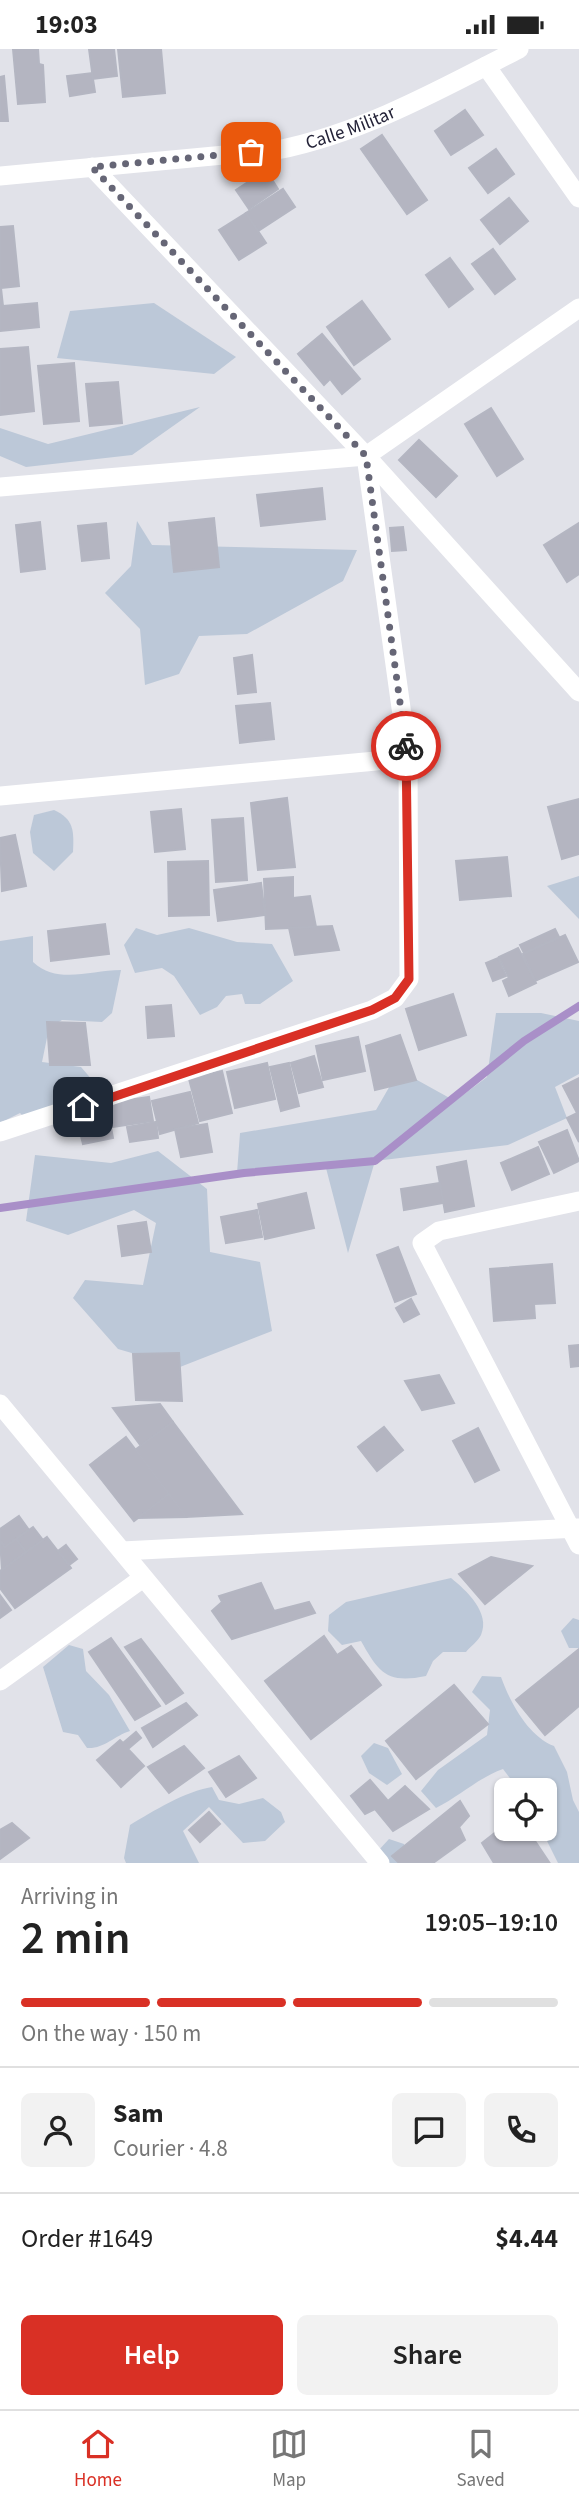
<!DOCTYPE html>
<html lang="en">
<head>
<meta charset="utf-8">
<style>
  body { margin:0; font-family:"Source Sans 3",sans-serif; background:#f2f2f2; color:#222; height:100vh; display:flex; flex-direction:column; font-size:26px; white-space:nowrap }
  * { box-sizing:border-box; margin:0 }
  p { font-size:23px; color:#767676 }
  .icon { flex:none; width:38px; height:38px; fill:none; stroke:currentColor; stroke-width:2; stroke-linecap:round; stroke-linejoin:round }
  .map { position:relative; height:1814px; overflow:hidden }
  .drawer { display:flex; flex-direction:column; background:#fff; flex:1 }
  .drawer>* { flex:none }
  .buttons { position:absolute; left:494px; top:1729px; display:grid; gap:14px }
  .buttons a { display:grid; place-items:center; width:63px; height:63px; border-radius:10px; background:#fff; box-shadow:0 2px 5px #0004; font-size:35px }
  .pin { position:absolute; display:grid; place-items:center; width:60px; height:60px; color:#fff; margin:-30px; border-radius:14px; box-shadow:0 4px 10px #0006 }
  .courier { position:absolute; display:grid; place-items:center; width:70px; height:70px; margin:-35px; border:5px solid #d93025; border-radius:50%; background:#fff; color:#222; box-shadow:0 2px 9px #0007 }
  .head em { font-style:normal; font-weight:600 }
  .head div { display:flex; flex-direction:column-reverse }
  .head { display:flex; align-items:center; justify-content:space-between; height:119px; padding:0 21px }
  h1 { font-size:46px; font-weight:600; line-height:52px }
  .bar { display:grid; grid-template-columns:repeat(4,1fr); gap:10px 7px; align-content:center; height:84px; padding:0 21px }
  .bar i { height:9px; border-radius:5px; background:#e0e0e0 }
  .bar .current { background:#d93025 }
  .bar p { grid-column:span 4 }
  .line { display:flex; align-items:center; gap:18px; padding:0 21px; border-top:2px solid #e0e0e0 }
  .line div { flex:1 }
  .round { display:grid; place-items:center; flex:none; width:74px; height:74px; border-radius:10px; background:#f2f2f2 }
  .action { display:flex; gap:14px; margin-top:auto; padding:14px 21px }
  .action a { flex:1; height:80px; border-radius:10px; background:#d93025; color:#fff; font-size:28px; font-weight:600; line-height:80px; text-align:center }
  .action a+a { background:#f2f2f2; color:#222 }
  .status { display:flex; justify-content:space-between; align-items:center; height:49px; padding:0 35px; background:#fff; direction:ltr }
  .status svg { height:19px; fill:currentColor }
  .tab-bar { display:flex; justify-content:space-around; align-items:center; height:98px; border-top:2px solid #e0e0e0; background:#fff; font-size:19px; color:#767676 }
  .tab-bar a { display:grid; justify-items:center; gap:4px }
  .tab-bar .current { color:#d93025 }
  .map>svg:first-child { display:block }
  .green { fill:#bcc8d8 }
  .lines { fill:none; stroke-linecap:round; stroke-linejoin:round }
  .stream { stroke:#a98fc8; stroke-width:8 }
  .building { fill:#b4b5c1; stroke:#b4b6c2; stroke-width:2 }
  .minor { stroke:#fff; stroke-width:19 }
  .done { stroke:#666676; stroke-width:7; stroke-dasharray:0 12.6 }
  .route { stroke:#d93025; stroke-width:9 }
  .labels { text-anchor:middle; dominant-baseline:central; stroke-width:6; stroke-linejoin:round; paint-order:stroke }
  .street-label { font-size:19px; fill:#242338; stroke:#f1f2f6 }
</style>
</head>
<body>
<div class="status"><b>19:03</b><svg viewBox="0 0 49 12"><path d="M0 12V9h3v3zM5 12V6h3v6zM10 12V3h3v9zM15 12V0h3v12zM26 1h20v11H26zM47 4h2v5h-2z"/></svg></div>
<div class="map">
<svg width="579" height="1814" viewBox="0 0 579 1814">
  <rect width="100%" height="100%" fill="#e1e2e9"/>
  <g class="green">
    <polygon points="154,254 236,308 214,325 57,309 70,262"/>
    <polygon points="200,358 132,406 26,418 0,407 0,379 48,395"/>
    <polygon points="137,472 152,496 357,501 343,532 247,585 199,587 179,625 145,636 140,580 105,544 131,517"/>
    <path d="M54,761C74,770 74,782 73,803L54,822L33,804L30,783L34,766Z"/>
    <polygon points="579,827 579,870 547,837"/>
    <polygon points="136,879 157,886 189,879 237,893 272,895 293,932 260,955 245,955 242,945 226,947 217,958 200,966 174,927 162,919 135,924 124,896"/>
    <path d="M33,887V913C58,936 90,921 121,921L112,964L102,973L62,971L49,979L42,1013L81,1018L100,1040L99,1056L30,1074L20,1064L0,1074V892Z"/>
    <polygon points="496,964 541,964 579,972 579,1025 555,1038 567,1069 508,1096 375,1112 348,1204 326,1119 237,1124 240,1084 376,1061 399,1021 455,1052 487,1028"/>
    <polygon points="158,1102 207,1140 210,1203 260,1213 272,1282 180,1318 118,1300 73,1249 85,1231 143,1236 156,1174 134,1161 68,1186 26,1172 35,1106 111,1114"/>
    <path d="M451,1529C466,1541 491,1564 481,1586C478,1592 470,1598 466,1603H443L433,1612L426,1627C387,1635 379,1624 361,1592L342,1596L328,1582L329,1566L346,1553Z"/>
    <polygon points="573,1569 579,1571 579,1599 569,1599 561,1582"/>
    <path d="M69,1596L83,1600L86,1622L109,1646L130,1682C114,1687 104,1700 87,1699L78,1686L63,1683L43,1618Z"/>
    <path d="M482,1627L501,1628C510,1653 528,1687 554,1697L567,1723L573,1751L579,1763V1814H558L541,1780H544V1741H519L503,1720C478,1729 460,1747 436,1759L421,1742L438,1721L487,1686L490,1661L472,1643Z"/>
    <polygon points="374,1694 388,1699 402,1725 387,1736 369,1724 361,1707"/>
    <path d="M212,1738L219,1751L239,1755L263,1749L281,1763L285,1773L265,1792L243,1794L209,1758L183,1782L199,1814H126L124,1809L130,1776C153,1762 186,1742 212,1738Z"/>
    <polygon points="389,1790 404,1795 409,1809 404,1814 382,1814 377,1803"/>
  </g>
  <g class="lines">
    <polyline class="stream" points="0,1159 244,1124 375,1112 524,992 579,957"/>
  </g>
  <g class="building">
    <polygon points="13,0 38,0 39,15 43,16 45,53 18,55"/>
    <polygon points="89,0 114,0 117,27 93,30"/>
    <polygon points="118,0 161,0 165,44 123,48"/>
    <polygon points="92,24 95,43 70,47 67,27"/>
    <polygon points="4,27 8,72 0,72 0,28"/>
    <polygon points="465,61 483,86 451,106 435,82"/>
    <polygon points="382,86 427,151 407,165 361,100"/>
    <polygon points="496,100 514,125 488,144 469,119"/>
    <polygon points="266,121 278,140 249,160 236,141"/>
    <polygon points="283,140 295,158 258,182 246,164"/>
    <polygon points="509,149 528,172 500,195 481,171"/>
    <polygon points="246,164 266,194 239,211 219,181"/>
    <polygon points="13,177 19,237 1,239 3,257 37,254 39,278 0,282 0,178"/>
    <polygon points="493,200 515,230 495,245 472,215"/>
    <polygon points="450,209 473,240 449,258 426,226"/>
    <polygon points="362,252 390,290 354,316 327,278"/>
    <polygon points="322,285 360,330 342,345 330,330 324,336 298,305"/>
    <polygon points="28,298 34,362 0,366 0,300"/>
    <polygon points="74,314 79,372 44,375 38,317"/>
    <polygon points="118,333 122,374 90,377 86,335"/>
    <polygon points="491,359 523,410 497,427 465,375"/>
    <polygon points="419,391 457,427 436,448 399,411"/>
    <polygon points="322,439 325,470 261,477 257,446"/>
    <polygon points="214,469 219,518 174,523 169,474"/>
    <polygon points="40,473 45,520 21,523 16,476"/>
    <polygon points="106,474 109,509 82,512 78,477"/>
    <polygon points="579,474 579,525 567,533 544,496"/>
    <polygon points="403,478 406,501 392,502 390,479"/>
    <polygon points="252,606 256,643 238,645 234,609"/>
    <polygon points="270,654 274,690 240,694 236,657"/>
    <polygon points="287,749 295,818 258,821 251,754"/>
    <polygon points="579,750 579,805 562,810 548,758"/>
    <polygon points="181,760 185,800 155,803 151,763"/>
    <polygon points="243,769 247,831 216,833 212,771"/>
    <polygon points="15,786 26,837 2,842 0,789"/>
    <polygon points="507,808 511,847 460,851 456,812"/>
    <polygon points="208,812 209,866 169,867 168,813"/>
    <polygon points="293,828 293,849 310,847 316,878 266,880 264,830"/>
    <polygon points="261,834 265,866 218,872 214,841"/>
    <polygon points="105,875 109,905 51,912 48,882"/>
    <polygon points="332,877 339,901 295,906 289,879"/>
    <polygon points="555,880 559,888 524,904 520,896"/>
    <polygon points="565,886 578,913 535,932 523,905"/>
    <polygon points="518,899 536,934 509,947 503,932 509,929 499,908"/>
    <polygon points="498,909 506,927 493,932 486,914"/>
    <polygon points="453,945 466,986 419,1001 406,960"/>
    <polygon points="171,956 174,987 148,989 146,958"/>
    <polygon points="47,973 85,974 90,1016 50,1016"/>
    <polygon points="400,986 416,1031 375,1041 366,997"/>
    <polygon points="358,988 365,1022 323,1031 316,997"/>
    <polygon points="314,1007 323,1038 299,1044 291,1014"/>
    <polygon points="267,1014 275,1050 235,1059 227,1023"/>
    <polygon points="289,1014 299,1057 281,1062 270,1018"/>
    <polygon points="222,1022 232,1064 200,1072 189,1030"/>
    <polygon points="579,1029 579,1063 577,1064 563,1037"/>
    <polygon points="190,1043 198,1074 160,1085 152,1052"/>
    <polygon points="149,1048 153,1072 112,1078 108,1054"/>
    <polygon points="107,1058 113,1089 83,1095 78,1075 92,1072 89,1061"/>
    <polygon points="579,1063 579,1093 567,1069"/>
    <polygon points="156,1073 158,1089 130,1093 127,1078"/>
    <polygon points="207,1075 212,1103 181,1108 175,1080"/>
    <polygon points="567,1081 579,1112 554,1124 539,1093"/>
    <polygon points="538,1098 549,1125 512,1141 501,1114"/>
    <polygon points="466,1112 474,1157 445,1163 437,1118"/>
    <polygon points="440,1134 443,1154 404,1161 401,1140"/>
    <polygon points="306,1144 314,1179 265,1190 258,1155"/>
    <polygon points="257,1161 262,1188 226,1194 221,1168"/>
    <polygon points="146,1173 151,1203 122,1207 118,1177"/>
    <polygon points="398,1198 416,1245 395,1253 377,1206"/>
    <polygon points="552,1215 555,1254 534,1255 535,1269 494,1272 490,1220"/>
    <polygon points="411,1250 419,1265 404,1273 396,1259"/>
    <polygon points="579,1296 579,1317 571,1318 569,1297"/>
    <polygon points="179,1304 182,1352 136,1351 133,1305"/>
    <polygon points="439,1326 454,1354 422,1361 405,1332"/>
    <polygon points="160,1355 173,1373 141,1397 113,1359"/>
    <polygon points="173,1373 242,1465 186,1468 135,1401"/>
    <polygon points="384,1378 403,1401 377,1422 358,1398"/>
    <polygon points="478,1379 499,1421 475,1433 453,1392"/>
    <polygon points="126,1388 169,1445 134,1472 90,1416"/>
    <polygon points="169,1445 186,1468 138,1469"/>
    <polygon points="19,1467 29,1481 5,1498 0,1491 0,1480"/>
    <polygon points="33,1478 43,1491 26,1503 16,1490"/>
    <polygon points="47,1488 71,1519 15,1559 0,1539 0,1522"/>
    <polygon points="16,1490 26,1503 2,1521 0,1491 5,1498"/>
    <polygon points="66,1496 77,1510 69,1516 58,1502"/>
    <polygon points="491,1508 532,1517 485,1555 459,1525"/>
    <polygon points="261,1534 274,1562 309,1553 315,1564 232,1590 212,1562 222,1553 219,1547"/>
    <polygon points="0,1546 11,1561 0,1569"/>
    <polygon points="324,1587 337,1606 351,1597 381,1636 311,1690 265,1632"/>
    <polygon points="111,1589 160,1657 135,1671 89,1603"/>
    <polygon points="141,1590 183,1644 166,1655 125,1598"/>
    <polygon points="579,1600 579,1657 545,1686 516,1651"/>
    <polygon points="454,1636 488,1675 416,1730 386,1692"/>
    <polygon points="186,1654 197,1666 153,1698 142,1679"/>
    <polygon points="136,1683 141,1689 128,1700 144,1717 121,1738 97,1711 120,1691 123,1694"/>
    <polygon points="184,1697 204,1719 169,1744 148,1718"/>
    <polygon points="239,1707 256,1729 226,1748 209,1723"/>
    <polygon points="370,1731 388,1752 405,1737 429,1760 393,1782 375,1760 365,1765 351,1747"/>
    <polygon points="460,1752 469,1767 459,1778 465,1791 433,1814 399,1814 392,1807"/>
    <polygon points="209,1763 220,1775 200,1793 189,1781"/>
    <polygon points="12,1774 29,1789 0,1810 0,1781"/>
    <polygon points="506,1775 506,1780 527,1780 549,1813 494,1814 482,1794"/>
  </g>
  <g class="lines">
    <g class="minor">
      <polyline points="486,17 579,149"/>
      <polyline points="92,118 366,407 579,643"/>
      <path id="s1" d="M0,127L277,101C363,84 441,40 519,0"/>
      <polyline points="0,438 366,407 579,259"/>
      <polyline points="0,747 408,709"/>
      <polyline points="0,1083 372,961 395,949 409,930 408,709 366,407"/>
      <polyline points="579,1152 439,1182 422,1194 579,1496"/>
      <polyline points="0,1355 380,1814"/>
      <polyline points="122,1502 578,1479"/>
      <polyline points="0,1632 143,1529"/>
    </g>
  </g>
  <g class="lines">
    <polyline class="done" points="251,103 92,118 366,407 406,697"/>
    <polyline class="route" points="83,1058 372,961 395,949 409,930 406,697"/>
  </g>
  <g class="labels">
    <g class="street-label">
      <text stroke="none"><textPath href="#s1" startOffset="355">Calle Militar</textPath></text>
    </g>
  </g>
</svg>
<div class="buttons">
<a><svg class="icon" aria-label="locate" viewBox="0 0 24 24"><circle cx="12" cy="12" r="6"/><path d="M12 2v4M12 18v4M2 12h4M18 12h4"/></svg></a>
</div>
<div class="pin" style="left:251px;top:103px;background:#ea580c"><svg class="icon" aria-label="bag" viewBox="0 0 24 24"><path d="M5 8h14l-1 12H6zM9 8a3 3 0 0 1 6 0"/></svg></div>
<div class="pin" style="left:83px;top:1058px;background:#1f2937"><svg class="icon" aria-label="home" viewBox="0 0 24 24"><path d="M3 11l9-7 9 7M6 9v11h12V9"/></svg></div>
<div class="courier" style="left:406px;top:697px"><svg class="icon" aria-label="bike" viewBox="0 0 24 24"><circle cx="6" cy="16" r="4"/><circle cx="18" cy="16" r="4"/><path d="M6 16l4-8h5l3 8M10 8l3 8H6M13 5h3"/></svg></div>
</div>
<section class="drawer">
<div class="head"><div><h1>2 min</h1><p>Arriving in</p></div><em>19:05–19:10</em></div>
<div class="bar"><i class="current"></i><i class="current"></i><i class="current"></i><i></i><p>On the way · 150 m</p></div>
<div class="line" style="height:126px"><a class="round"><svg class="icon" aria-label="person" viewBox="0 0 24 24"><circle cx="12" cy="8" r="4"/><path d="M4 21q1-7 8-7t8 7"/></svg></a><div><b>Sam</b><p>Courier · 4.8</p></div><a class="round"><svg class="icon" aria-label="chat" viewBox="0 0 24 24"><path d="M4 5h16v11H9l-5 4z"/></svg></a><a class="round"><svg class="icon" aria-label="phone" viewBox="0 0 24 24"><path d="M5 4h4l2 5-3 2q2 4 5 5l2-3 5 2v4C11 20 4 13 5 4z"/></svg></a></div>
<div class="line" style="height:91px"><div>Order #1649</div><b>$4.44</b></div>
<div class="action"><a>Help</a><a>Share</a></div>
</section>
<nav class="tab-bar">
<a class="current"><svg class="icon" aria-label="home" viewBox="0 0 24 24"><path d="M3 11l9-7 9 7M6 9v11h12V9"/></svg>Home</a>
<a><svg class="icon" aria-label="map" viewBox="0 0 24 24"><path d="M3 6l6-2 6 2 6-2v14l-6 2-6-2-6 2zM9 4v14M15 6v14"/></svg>Map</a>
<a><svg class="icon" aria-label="saved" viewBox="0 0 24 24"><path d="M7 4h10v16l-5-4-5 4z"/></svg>Saved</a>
</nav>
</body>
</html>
